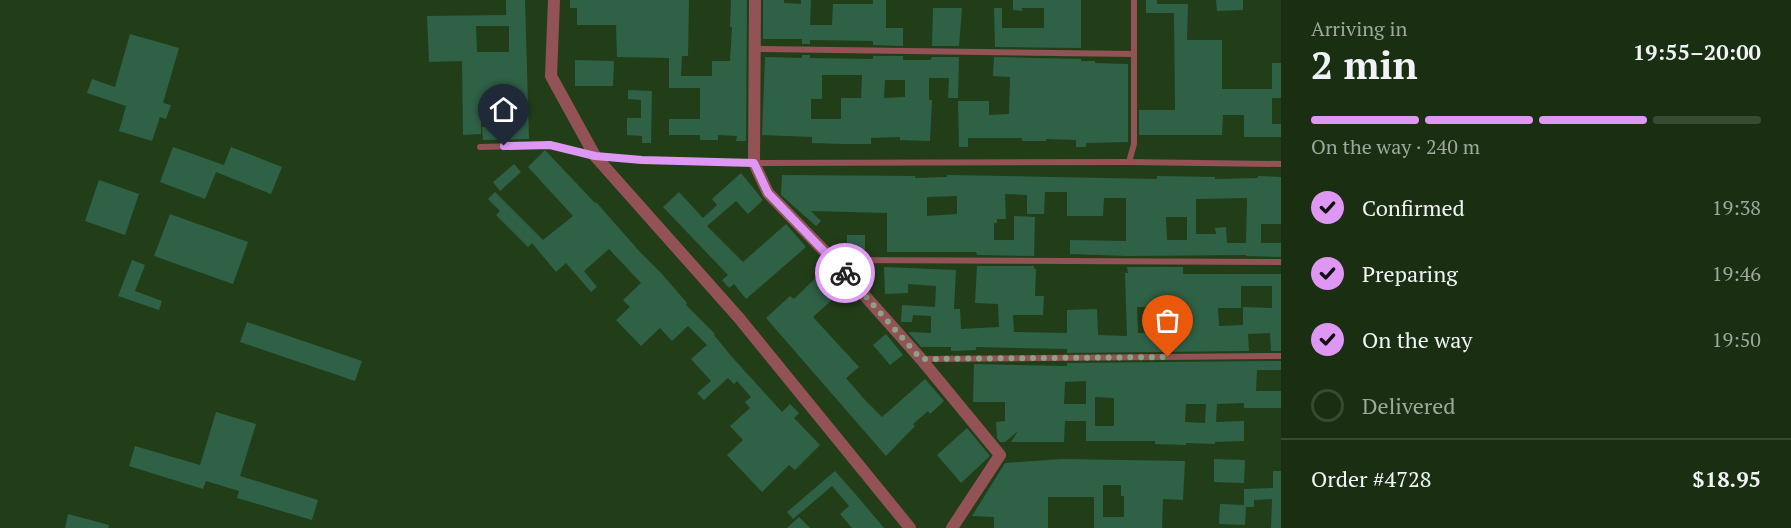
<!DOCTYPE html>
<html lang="en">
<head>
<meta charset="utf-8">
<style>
  body { margin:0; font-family:"PT Serif",serif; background:#23361b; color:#f1f3f6; height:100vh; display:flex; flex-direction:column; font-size:22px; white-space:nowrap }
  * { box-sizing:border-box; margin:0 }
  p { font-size:20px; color:#9fa89f }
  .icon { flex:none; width:33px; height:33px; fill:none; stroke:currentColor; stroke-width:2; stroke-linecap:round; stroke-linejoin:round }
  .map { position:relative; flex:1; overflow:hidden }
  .sheet { display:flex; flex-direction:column; background:#1a2e12; width:510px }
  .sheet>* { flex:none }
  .pin { position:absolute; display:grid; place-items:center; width:51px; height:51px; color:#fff; margin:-62px -26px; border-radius:50% 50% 50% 0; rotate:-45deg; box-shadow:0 0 6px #0007 }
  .pin .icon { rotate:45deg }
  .courier { position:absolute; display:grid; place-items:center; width:60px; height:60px; margin:-30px; border:4px solid #de98f3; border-radius:50%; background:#fff; color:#222; box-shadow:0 2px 8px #0007 }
  .summary em { font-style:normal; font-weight:800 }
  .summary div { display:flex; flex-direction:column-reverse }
  .summary { display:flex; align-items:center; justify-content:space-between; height:102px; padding:0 30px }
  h1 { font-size:39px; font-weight:800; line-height:45px }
  .bar { display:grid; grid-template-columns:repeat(4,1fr); gap:9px 6px; align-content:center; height:72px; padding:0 30px }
  .bar i { height:8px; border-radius:4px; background:#384a32 }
  .bar .active { background:#de98f3 }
  .bar p { grid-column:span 4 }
  .line { display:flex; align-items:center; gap:15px; padding:0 30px; border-top:2px solid #384a32 }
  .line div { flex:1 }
  ol { padding:0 30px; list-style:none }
  li { display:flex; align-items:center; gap:18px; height:66px }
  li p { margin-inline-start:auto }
  li .icon { padding:6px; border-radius:50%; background:#de98f3; color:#111; stroke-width:4 }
  li:last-child { color:#9fa89f }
  li i { width:33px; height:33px; border:3px solid #384a32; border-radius:50% }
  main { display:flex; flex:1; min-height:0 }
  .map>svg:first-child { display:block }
  .building { fill:#2f6146; fill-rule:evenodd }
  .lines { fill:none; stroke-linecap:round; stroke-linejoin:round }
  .lane { stroke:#935255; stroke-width:6 }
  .street { stroke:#935255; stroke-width:12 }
  .done { stroke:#8da186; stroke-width:6; stroke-dasharray:0 10.8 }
  .route { stroke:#de98f3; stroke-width:8 }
</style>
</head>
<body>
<main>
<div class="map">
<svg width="1281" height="528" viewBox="0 0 1281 528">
  <rect width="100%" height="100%" fill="#223e18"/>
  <g class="building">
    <path d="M506,0H525L529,139L483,140L482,127L501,126V97H481V134L463,135L462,61L429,62L427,16L506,15ZM476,26H509V52H477Z"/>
    <polygon points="570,0 689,0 688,56 682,56 681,76 712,76 712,61 730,61 732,27 730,27 731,0 747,0 746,141 736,141 737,136 718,135 718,140 700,140 700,135 669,135 669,119 700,119 700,88 669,88 669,58 617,57 616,25 577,25 577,8 570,8"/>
    <polygon points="763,0 784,0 784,3 801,4 801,0 811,0 810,25 832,25 833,4 873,4 873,0 886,0 886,28 903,28 903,46 873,45 873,41 810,40 810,44 802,44 802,39 763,39"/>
    <polygon points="1013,0 1081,0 1081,48 995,47 994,8 1002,8 1002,28 1044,28 1044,8 1022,8 1022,11 1013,10"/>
    <polygon points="1146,0 1157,0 1157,4 1188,4 1187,40 1222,40 1222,89 1272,89 1272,63 1281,63 1281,98 1272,98 1272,124 1281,124 1281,137 1244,137 1244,115 1223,115 1222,135 1139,135 1139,110 1175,110 1174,13 1146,13"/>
    <polygon points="1216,0 1243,0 1243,10 1217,11"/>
    <polygon points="933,8 962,8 959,46 932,46"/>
    <polygon points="130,34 179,48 163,103 171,105 166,119 160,117 152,141 119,131 126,106 87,93 92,79 115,87"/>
    <path d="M802,55H810V58L873,59V56H903V60H930L932,57H959L958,98H948L949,78H929V100H932L930,141L900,140V137L871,138V144H844L812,143V137L762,135L765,57L802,58ZM822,75H862L861,98H841V119H811V99H822ZM885,80H905V97L884,98Z"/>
    <polygon points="994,57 1081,59 1081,61 1095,61 1095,63 1128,64 1128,142 1086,143 1086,147 1076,147 1076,140 1046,139 1046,141 1022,141 1022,138 968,138 968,147 959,147 958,101 989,101 989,115 1009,114 1010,77 993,76"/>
    <polygon points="575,60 614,61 613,86 575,86"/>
    <polygon points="628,90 652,91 651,143 642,143 642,136 627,135 627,118 641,118 641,100 628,99"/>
    <polygon points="173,147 224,165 231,147 282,167 271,194 216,172 205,199 160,182"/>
    <polygon points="545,150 595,203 596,202 640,252 662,274 687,303 686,305 715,334 714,335 732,357 782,412 790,404 799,413 794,418 820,445 795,470 789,465 762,492 727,455 743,440 730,426 750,408 745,402 751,397 737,381 734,384 728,378 704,400 697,393 711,381 691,359 707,345 688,326 672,341 660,328 641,346 616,320 630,307 623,300 641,283 609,249 584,271 597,287 591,292 566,263 556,272 532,243 528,247 496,215 500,211 488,199 495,192 543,240 573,216 528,167"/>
    <polygon points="514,164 521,172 500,191 493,182"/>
    <polygon points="741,173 763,200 748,214 736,201 707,226 743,262 786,224 806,247 746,299 734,284 729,288 722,280 728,275 663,207 679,192 703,218 717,205 712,199"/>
    <path d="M782,175L915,176V178L947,177V175L1157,179V176L1215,177V179L1258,178V176L1281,177V224H1261V243H1281V257L1246,256V255L1127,256L1070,254V240L1126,241V198H1104L1103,216H1067V192H1045L1044,214H1027V195L1005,194L1006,219H997V223H994V240H1014V216L1035,217L1034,256L977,255L976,252H887V213L811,211L821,221L816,226L781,195ZM957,196V214L927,216V197ZM1247,198L1246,243H1227L1226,227L1215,228L1216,234H1196V199ZM1166,217H1187V240H1167Z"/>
    <polygon points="99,180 139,194 125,235 85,221"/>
    <polygon points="170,214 248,242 233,284 154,256"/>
    <rect x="847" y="235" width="18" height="15"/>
    <polygon points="132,260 145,265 135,291 162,301 159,310 118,296"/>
    <path d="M977,266H1034V269H1036L1035,296H1044L1043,315H1013L1014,332L1067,333V310L1097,309L1098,335L1127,336L1125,273H1128L1127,267H1183V274H1281V351H1271L1270,333L1248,334L1249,351L1067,353V349L976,347V350L951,351V347H921L908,332L931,333V316L913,315L912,322H901L902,305L935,307L936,286L908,284V293L885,294L884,267L956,270L954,309H960L961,329L999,327L998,304L975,303ZM1241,286H1272V308L1243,307V325L1219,326L1218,308H1241ZM1137,307H1156L1157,333H1138Z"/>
    <polygon points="825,269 844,289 813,317 859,367 846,378 864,399 882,417 925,379 944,401 930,414 928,411 913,424 915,426 886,456 766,318 790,296 794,299"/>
    <polygon points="247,322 362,361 355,381 240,342"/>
    <polygon points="886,334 903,355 890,365 873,345"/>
    <path d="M1281,361V370H1257L1256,391H1281V408H1244V403L1217,404L1216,422L1244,421V441L1215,442V444L1186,443V445L1155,444V441H1086V421H1065L1064,442H1011L1018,431L1005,442H1000L997,438L996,422L1005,421V402H973L974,364L1067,366V363ZM1086,381V404H1064L1065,382ZM1095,397L1114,398V426H1095ZM1186,404H1206L1205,423L1185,422Z"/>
    <polygon points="216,412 256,424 240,476 318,500 312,520 237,498 239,491 206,481 203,489 129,466 135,446 200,465"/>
    <polygon points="967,428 990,456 961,483 937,455"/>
    <path d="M1062,459L1185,461L1183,500L1163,499L1162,528H1094V497H1048V528H994V517L972,516L1005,463ZM1103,485H1121V496H1124V517H1103Z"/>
    <polygon points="1214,459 1245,460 1244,483 1214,482"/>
    <polygon points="835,471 857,496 884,528 852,528 840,514 849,506 832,486 793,519 787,512"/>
    <polygon points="1273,471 1281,471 1281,528 1271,528 1272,499 1254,500 1254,507 1246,507 1245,525 1219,524 1220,504 1244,505 1244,489 1273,488"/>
    <polygon points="68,514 109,525 108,528 65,528"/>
    <polygon points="799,517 810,528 787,528"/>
  </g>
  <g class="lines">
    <g class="lane">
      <polyline points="755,49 1134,54"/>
      <polyline points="480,147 550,145 595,156 642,160 754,163 1129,162 1281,164"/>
      <polyline points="1129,162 1134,144 1134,0"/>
      <polyline points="835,260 1281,262"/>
      <polyline points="921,359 1281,356"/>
    </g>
    <g class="street">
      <polyline points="554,0 551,76 595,156 739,318 910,528"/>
      <polyline points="755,0 754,163 768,193 833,260 921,359 1000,455 952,528"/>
    </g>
  </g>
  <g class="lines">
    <polyline class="done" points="845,273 921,359 1168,357"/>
    <polyline class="route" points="504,146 550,145 595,156 642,160 754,163 768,193 845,273"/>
  </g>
</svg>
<div class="pin" style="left:1168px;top:357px;background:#ea580c"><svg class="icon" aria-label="bag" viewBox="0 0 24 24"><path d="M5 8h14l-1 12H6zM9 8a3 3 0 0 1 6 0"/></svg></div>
<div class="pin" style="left:504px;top:146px;background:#1f2937"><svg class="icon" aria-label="home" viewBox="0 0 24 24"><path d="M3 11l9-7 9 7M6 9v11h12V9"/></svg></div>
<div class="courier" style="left:845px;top:273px"><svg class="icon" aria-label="bike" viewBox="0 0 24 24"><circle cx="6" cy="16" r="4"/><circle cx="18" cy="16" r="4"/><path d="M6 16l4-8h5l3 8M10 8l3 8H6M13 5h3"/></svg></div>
</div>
<section class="sheet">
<div class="summary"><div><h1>2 min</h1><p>Arriving in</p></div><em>19:55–20:00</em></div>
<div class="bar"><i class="active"></i><i class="active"></i><i class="active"></i><i></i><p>On the way · 240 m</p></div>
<ol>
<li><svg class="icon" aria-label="check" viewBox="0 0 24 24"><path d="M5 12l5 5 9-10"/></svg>Confirmed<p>19:38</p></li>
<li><svg class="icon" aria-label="check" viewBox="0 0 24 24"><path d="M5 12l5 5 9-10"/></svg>Preparing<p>19:46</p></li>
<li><svg class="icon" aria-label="check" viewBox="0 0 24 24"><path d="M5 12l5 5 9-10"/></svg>On the way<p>19:50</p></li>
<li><i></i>Delivered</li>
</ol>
<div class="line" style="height:78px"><div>Order #4728</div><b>$18.95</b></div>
</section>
</main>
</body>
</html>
